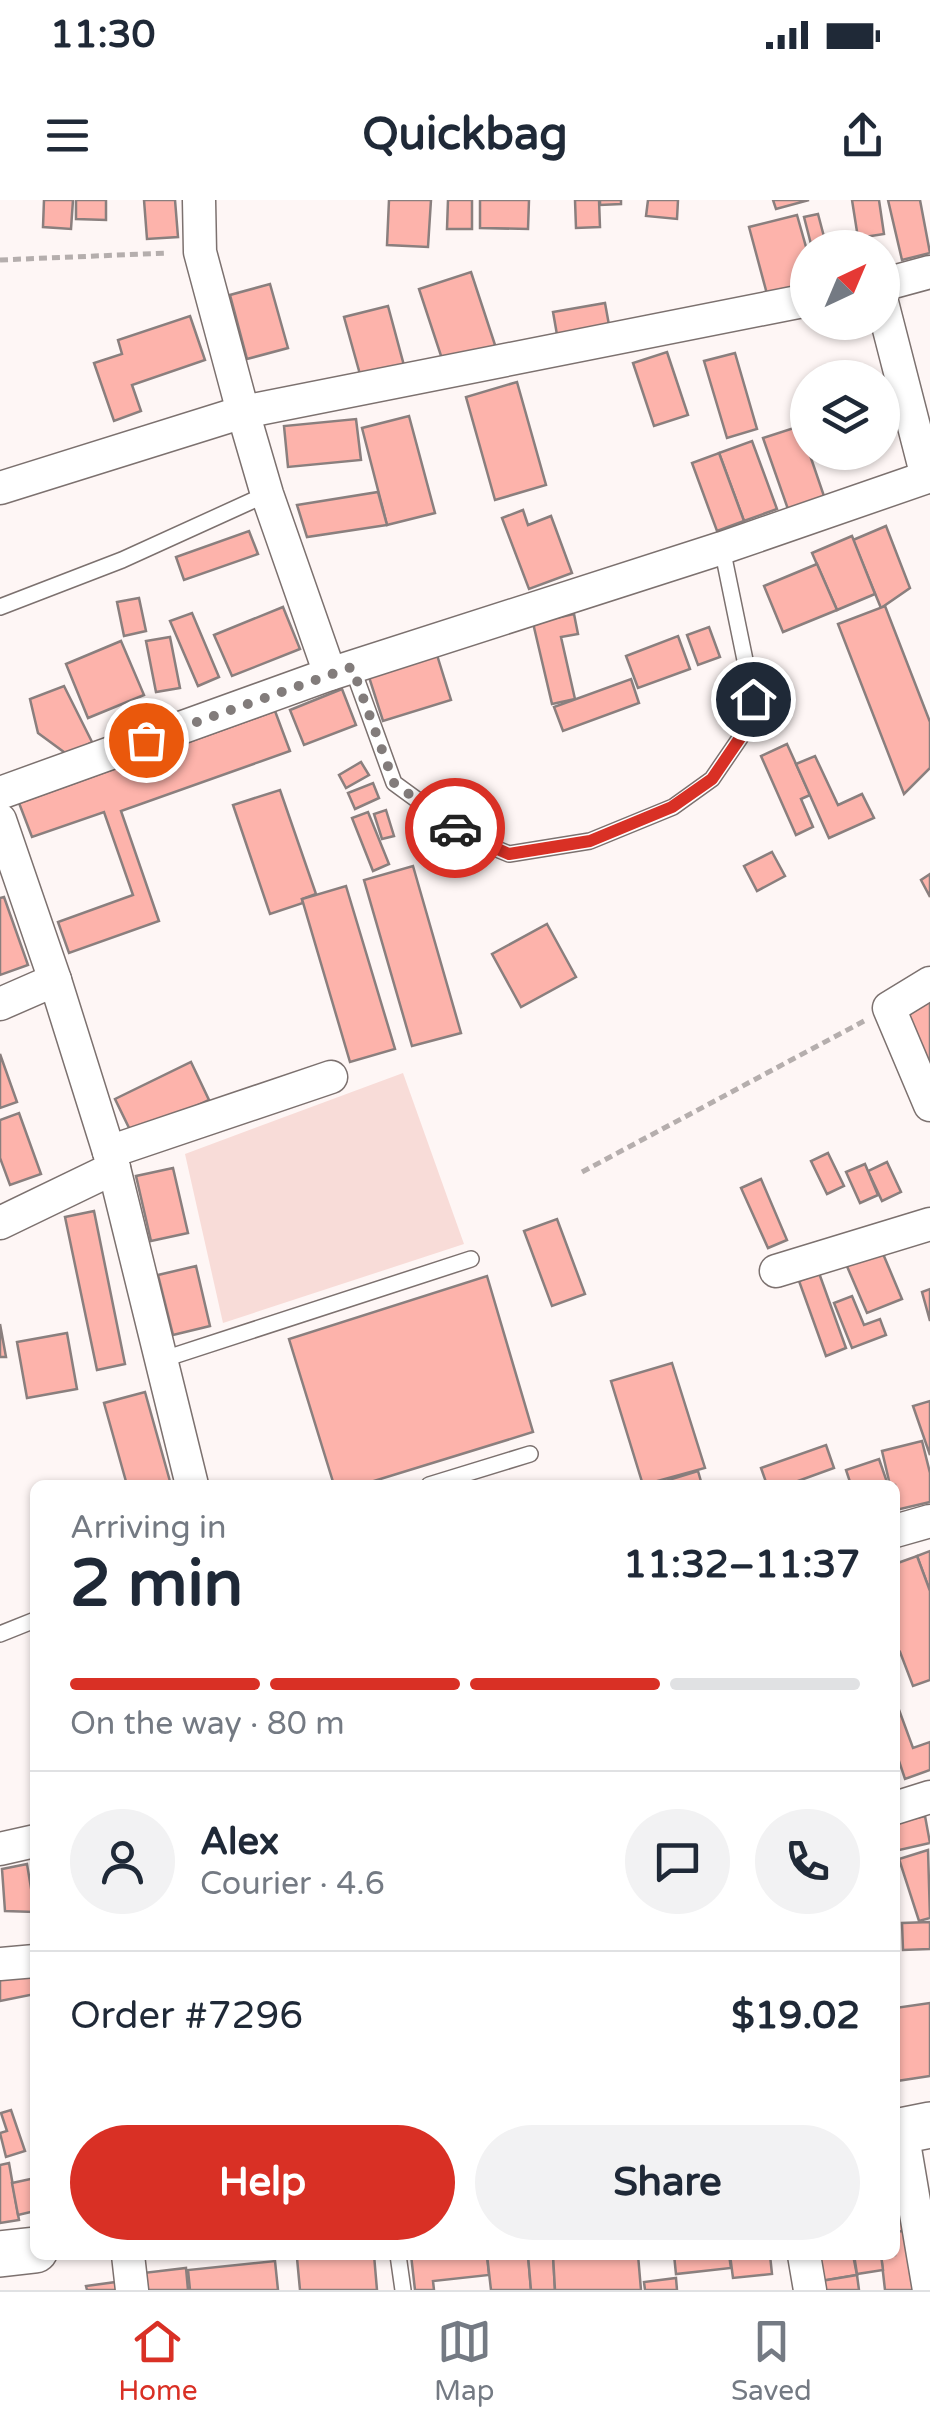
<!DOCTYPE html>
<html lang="en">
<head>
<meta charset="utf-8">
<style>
  body { margin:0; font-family:"Varela Round",sans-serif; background:#f2f2f3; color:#1f2937; height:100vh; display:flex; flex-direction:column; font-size:38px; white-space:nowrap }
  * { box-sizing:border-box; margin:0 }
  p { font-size:32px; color:#747a83 }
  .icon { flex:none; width:55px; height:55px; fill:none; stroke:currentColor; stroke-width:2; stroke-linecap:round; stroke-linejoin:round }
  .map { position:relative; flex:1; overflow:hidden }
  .panel { position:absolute; left:30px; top:1280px; width:870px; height:780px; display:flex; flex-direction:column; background:#fff; border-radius:15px; box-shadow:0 2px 8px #0004 }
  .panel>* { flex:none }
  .needle { width:65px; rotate:44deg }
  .controls { position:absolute; left:790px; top:30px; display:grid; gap:20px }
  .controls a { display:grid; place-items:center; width:110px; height:110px; border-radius:50%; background:#fff; box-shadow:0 2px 8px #0004; font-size:50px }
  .pin { position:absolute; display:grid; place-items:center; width:85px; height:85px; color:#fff; margin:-42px; border:5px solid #fff; border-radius:50%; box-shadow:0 2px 10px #0007 }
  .courier { position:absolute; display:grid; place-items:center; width:100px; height:100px; margin:-50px; border:8px solid #d93025; border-radius:50%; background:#fff; color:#222; box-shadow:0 2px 12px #0007 }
  .summary em { font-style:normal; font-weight:700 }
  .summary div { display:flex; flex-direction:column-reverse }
  .summary { display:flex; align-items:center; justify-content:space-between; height:170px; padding:0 40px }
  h1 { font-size:65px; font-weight:700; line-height:75px }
  .bar { display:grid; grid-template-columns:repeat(4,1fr); gap:15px 10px; align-content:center; height:120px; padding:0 40px }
  .bar i { height:12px; border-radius:8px; background:#e0e1e3 }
  .bar .current { background:#d93025 }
  .bar p { grid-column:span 4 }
  .line { display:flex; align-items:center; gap:25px; padding:0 40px; border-top:2px solid #e0e1e3 }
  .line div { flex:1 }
  .round { display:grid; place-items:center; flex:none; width:105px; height:105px; border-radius:52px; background:#f2f2f3 }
  .button { display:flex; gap:20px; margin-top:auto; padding:20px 40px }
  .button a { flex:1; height:115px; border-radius:60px; background:#d93025; color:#fff; font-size:40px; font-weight:700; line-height:115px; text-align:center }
  .button a+a { background:#f2f2f3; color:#1f2937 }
  .status { display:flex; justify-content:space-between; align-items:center; height:70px; padding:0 50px; background:#fff; direction:ltr }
  .status svg { height:28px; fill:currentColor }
  header { display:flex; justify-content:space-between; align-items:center; height:130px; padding:0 40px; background:#fff; font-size:45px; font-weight:700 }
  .tabs { display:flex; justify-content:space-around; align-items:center; height:140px; border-top:2px solid #e0e1e3; background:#fff; font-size:28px; color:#747a83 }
  .tabs a { display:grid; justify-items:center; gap:5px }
  .tabs .current { color:#d93025 }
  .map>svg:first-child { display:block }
  .green { fill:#f8dcd8 }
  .building { fill:#fdb3ab; stroke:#8a7f7e; stroke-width:2.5 }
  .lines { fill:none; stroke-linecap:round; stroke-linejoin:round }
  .lane-casing { stroke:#7c716f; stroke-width:18 }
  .street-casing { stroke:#7c716f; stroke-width:35 }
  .secondary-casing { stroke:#7c716f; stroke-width:48 }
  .path { stroke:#b5aead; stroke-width:5; stroke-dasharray:8 5; stroke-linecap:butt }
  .lane { stroke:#fff; stroke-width:15 }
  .street { stroke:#fff; stroke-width:32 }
  .secondary { stroke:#fff; stroke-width:45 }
  .done { stroke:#827c7b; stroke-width:10; stroke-dasharray:0 18 }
  .route { stroke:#d93025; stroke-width:12 }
</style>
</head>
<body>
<div class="status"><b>11:30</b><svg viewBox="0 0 49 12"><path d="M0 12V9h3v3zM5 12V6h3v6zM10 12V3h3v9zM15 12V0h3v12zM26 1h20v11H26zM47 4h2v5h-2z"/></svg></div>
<header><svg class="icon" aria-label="menu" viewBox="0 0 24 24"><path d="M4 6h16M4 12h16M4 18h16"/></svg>Quickbag<svg class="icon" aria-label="share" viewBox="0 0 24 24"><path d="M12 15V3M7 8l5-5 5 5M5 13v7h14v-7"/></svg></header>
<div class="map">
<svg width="930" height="2090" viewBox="0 0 930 2090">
  <rect width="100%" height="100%" fill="#fef6f5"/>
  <polygon class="green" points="403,873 464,1044 223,1123 185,954"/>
  <g class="building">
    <polygon points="44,0 73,0 71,29 43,27"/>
    <polygon points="76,0 106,0 106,20 76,19"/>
    <polygon points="144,0 175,0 178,37 147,39"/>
    <polygon points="389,0 431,0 428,47 387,45"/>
    <polygon points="448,0 472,0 472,29 447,29"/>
    <polygon points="480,0 529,0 528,29 480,28"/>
    <polygon points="575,0 599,0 600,27 576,28"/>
    <polygon points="600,0 621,0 621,4 600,5"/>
    <polygon points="648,0 678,0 677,19 646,16"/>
    <polygon points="773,0 809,0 776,9"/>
    <polygon points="852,0 879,0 884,34 858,38"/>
    <polygon points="888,0 920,0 930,53 902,60"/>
    <polygon points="818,14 827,48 812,48 804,17"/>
    <polygon points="797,15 808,54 808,83 767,94 749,27"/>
    <polygon points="471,72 497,151 445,168 419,89"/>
    <polygon points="270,84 288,148 247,159 230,95"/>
    <polygon points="605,103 611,136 559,146 553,112"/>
    <polygon points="388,106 406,173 363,185 344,117"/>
    <polygon points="190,116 205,160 132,185 141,211 114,221 94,163 122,154 118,140"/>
    <polygon points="667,152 688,215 654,226 633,163"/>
    <polygon points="735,153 757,229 727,238 704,161"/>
    <polygon points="517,182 546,285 495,300 466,197"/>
    <polygon points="409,216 435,313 387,325 362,228"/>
    <polygon points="356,219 361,260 288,267 284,226"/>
    <polygon points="800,226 825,299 789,312 763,238"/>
    <polygon points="752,241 777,309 744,321 719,253"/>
    <polygon points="719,253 744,321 717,331 692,263"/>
    <polygon points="378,292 387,325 307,337 297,305"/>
    <polygon points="523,310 528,325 551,316 572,373 529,389 502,318"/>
    <polygon points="886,326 910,388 881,408 853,340"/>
    <polygon points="249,331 258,354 184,380 176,357"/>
    <polygon points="852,336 875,394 837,410 812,353"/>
    <polygon points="817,364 837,410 783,432 764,386"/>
    <polygon points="139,398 146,431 124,436 117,402"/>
    <polygon points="885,406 930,522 930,568 904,594 838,424"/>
    <polygon points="283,407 300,449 232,476 214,435"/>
    <polygon points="192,413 219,477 198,486 170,421"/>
    <polygon points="574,414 578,434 561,437 575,499 552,504 533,423"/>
    <polygon points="709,427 720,457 698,465 687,435"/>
    <polygon points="678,436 690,469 638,488 626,456"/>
    <polygon points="170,437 180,488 156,492 146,441"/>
    <polygon points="121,441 144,495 88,518 66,464"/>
    <polygon points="437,455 451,500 383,521 369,477"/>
    <polygon points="631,479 639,503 563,531 554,507"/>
    <polygon points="64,486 92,542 68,555 38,533 30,499"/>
    <polygon points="342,489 356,525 304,545 290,510"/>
    <polygon points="275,511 290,551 121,611 159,721 69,753 58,722 133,695 104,612 32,637 19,603"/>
    <polygon points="787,544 810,595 801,599 813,627 796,635 761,556"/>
    <polygon points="815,556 838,605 862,594 874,618 829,638 796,564"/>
    <polygon points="361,562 369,575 346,588 339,575"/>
    <polygon points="373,583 379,598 355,609 348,593"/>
    <polygon points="280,590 316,694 302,699 303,703 270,714 233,605"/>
    <polygon points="386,610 394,636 382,639 374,614"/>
    <polygon points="368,612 389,664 373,671 352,618"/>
    <polygon points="772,652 785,676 757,691 744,666"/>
    <polygon points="413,666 461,833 412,846 364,680"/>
    <polygon points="930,674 930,697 921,680"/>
    <polygon points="346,686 395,849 350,862 302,699"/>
    <polygon points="4,697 28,765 0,775 0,698"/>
    <polygon points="547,724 576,777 521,807 492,754"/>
    <polygon points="930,801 930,865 907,816"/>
    <polygon points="0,854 17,902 0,908"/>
    <polygon points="191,862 209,900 133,936 115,899"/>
    <polygon points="19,913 41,974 10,985 0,958 0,920"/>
    <polygon points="828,953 844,986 827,994 811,961"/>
    <polygon points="887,962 901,992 882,1001 868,971"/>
    <polygon points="865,964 878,995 860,1003 846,972"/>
    <polygon points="173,968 188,1033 151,1041 136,976"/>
    <polygon points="761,979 787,1040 768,1048 741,988"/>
    <polygon points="94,1011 125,1164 97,1170 65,1017"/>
    <polygon points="557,1019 585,1094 552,1106 524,1031"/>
    <polygon points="881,1049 902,1099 867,1113 846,1064"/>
    <polygon points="196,1066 210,1126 173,1135 158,1075"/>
    <polygon points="819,1073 846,1148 826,1156 799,1081"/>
    <polygon points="487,1076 533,1232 361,1285 334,1285 289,1139"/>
    <polygon points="930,1089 930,1121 922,1092"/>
    <polygon points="852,1096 864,1125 880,1119 886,1135 852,1148 834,1103"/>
    <polygon points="0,1124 6,1157 0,1157"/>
    <polygon points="67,1133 77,1189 27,1198 17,1142"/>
    <polygon points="672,1163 705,1268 643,1285 611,1181"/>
    <polygon points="145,1192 171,1285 127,1285 104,1203"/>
    <polygon points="930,1201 930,1255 913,1206"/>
    <polygon points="922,1241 930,1273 930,1302 896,1310 895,1285 890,1285 882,1251"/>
    <polygon points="826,1245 834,1268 787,1285 767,1285 761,1268"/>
    <polygon points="879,1259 888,1285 851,1285 846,1270"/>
    <polygon points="698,1271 702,1285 652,1285"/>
    <polygon points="930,1351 930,1391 917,1356"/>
    <polygon points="917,1356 930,1391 930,1480 913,1486 900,1452 895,1454 895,1364"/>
    <polygon points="895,1499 913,1548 930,1542 930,1570 905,1579 898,1558 895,1559"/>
    <polygon points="925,1616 930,1643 895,1651 895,1623"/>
    <polygon points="928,1650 930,1718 919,1721 899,1659"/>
    <polygon points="27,1664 35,1712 5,1711 2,1669"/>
    <polygon points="930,1722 930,1749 903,1750 902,1723"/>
    <polygon points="35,1768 35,1794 0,1801 0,1776"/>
    <polygon points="930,1803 930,1876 897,1881 895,1808"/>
    <polygon points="11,1910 25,1951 6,1957 0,1933 7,1931 1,1913"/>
    <polygon points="9,1963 19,2020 0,2023 0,1965"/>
    <polygon points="35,1978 35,2011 18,2015 12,1983"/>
    <polygon points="895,1980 910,2030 895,2032"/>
    <polygon points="910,2030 918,2090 885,2090 881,2055 895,2055 895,2032"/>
    <polygon points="324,2055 374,2055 377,2090 300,2090 297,2058"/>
    <polygon points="411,2055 487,2055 489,2075 433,2081 434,2090 415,2090"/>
    <polygon points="487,2055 528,2055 531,2090 491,2090"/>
    <polygon points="528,2055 553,2055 555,2090 531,2090"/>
    <polygon points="553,2055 638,2055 641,2090 555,2090"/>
    <polygon points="674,2055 729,2055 731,2068 676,2074"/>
    <polygon points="730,2055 770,2055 772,2074 733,2078"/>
    <polygon points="811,2055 853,2055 857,2075 815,2082"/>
    <polygon points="854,2055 881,2055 883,2070 857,2074"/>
    <polygon points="275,2061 278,2090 190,2090 188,2070"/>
    <polygon points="186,2068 188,2090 145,2090 143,2073"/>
    <polygon points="857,2075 859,2090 817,2090 815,2082"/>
    <polygon points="676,2078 677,2090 645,2090 644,2082"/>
    <polygon points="116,2082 117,2090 87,2090 86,2086"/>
  </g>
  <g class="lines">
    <defs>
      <g id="lane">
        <polyline points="0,407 122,360 267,294"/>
        <polyline points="352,467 394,583 468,637 509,654 590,641 673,607 712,579 740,538 753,499 722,348"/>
        <polyline points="161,1160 471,1059"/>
        <polyline points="429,1285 530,1254"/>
        <polyline points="0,1434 35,1420"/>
        <polyline points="398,2055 403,2090"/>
      </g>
      <g id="street">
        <polyline points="199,0 200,52 243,212 267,294 330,474"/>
        <polyline points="882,85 930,72"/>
        <polyline points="882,102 927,277"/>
        <polyline points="0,288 243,212 808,100"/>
        <polyline points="0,593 330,474 722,348 930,276"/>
        <polyline points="0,620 55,780 114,968 192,1285"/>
        <polyline points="930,783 889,808 930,905"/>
        <polyline points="0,804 55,780"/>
        <polyline points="109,952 331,877"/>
        <polyline points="0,1023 114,968"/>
        <polyline points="776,1071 930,1024"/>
        <polyline points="895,1331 930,1321"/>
        <polyline points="895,1608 930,1597"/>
        <polyline points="0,1649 35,1641"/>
        <polyline points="0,1764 35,1761"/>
        <polyline points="902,1931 929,2090"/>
        <polyline points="128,2055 132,2090"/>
        <polyline points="804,2055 810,2090"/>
      </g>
      <g id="secondary">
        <polyline points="895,1932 930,1925"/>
        <polyline points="0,2054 35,2050"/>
      </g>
    </defs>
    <use href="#lane" class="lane-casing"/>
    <use href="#street" class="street-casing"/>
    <use href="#secondary" class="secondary-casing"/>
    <g class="path">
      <polyline points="0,60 167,53"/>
      <polyline points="582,972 864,821"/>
    </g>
    <use href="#lane" class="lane"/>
    <use href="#street" class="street"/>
    <use href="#secondary" class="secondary"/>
  </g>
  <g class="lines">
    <polyline class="done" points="146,540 352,467 394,583 455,628"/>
    <polyline class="route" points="455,628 468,636 509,654 590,641 672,607 712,579 740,538 753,499"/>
  </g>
</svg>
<div class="controls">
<a><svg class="needle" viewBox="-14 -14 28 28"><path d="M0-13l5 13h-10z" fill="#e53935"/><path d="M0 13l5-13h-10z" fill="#747a83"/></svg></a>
<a><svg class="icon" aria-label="layers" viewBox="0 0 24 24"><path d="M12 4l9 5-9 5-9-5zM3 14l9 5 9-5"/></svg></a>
</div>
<div class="pin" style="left:146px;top:540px;background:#ea580c"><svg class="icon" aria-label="bag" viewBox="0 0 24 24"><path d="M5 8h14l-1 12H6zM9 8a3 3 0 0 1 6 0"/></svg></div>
<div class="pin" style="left:753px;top:499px;background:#1f2937"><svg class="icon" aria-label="home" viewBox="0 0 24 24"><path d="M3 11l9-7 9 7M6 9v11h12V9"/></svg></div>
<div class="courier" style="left:455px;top:628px"><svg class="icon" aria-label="car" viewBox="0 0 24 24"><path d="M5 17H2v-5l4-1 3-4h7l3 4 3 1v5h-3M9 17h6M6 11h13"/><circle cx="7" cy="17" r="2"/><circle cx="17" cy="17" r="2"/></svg></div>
<section class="panel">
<div class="summary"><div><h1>2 min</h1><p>Arriving in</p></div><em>11:32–11:37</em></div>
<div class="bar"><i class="current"></i><i class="current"></i><i class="current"></i><i></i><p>On the way · 80 m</p></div>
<div class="line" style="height:180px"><a class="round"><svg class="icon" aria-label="person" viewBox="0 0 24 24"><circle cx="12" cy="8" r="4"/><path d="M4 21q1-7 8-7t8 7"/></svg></a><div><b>Alex</b><p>Courier · 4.6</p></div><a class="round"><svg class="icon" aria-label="chat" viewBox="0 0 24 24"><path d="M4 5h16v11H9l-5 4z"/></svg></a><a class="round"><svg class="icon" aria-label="phone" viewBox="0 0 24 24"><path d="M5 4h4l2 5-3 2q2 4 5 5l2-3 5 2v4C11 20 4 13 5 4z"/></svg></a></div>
<div class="line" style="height:130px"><div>Order #7296</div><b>$19.02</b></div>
<div class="button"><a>Help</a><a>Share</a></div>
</section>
</div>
<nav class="tabs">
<a class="current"><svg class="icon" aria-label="home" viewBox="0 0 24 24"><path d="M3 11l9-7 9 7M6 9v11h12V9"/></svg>Home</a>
<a><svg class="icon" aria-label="map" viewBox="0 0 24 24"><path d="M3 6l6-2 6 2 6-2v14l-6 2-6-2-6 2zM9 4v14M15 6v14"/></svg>Map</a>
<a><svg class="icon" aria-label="saved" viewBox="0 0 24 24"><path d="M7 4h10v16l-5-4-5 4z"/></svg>Saved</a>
</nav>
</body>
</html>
